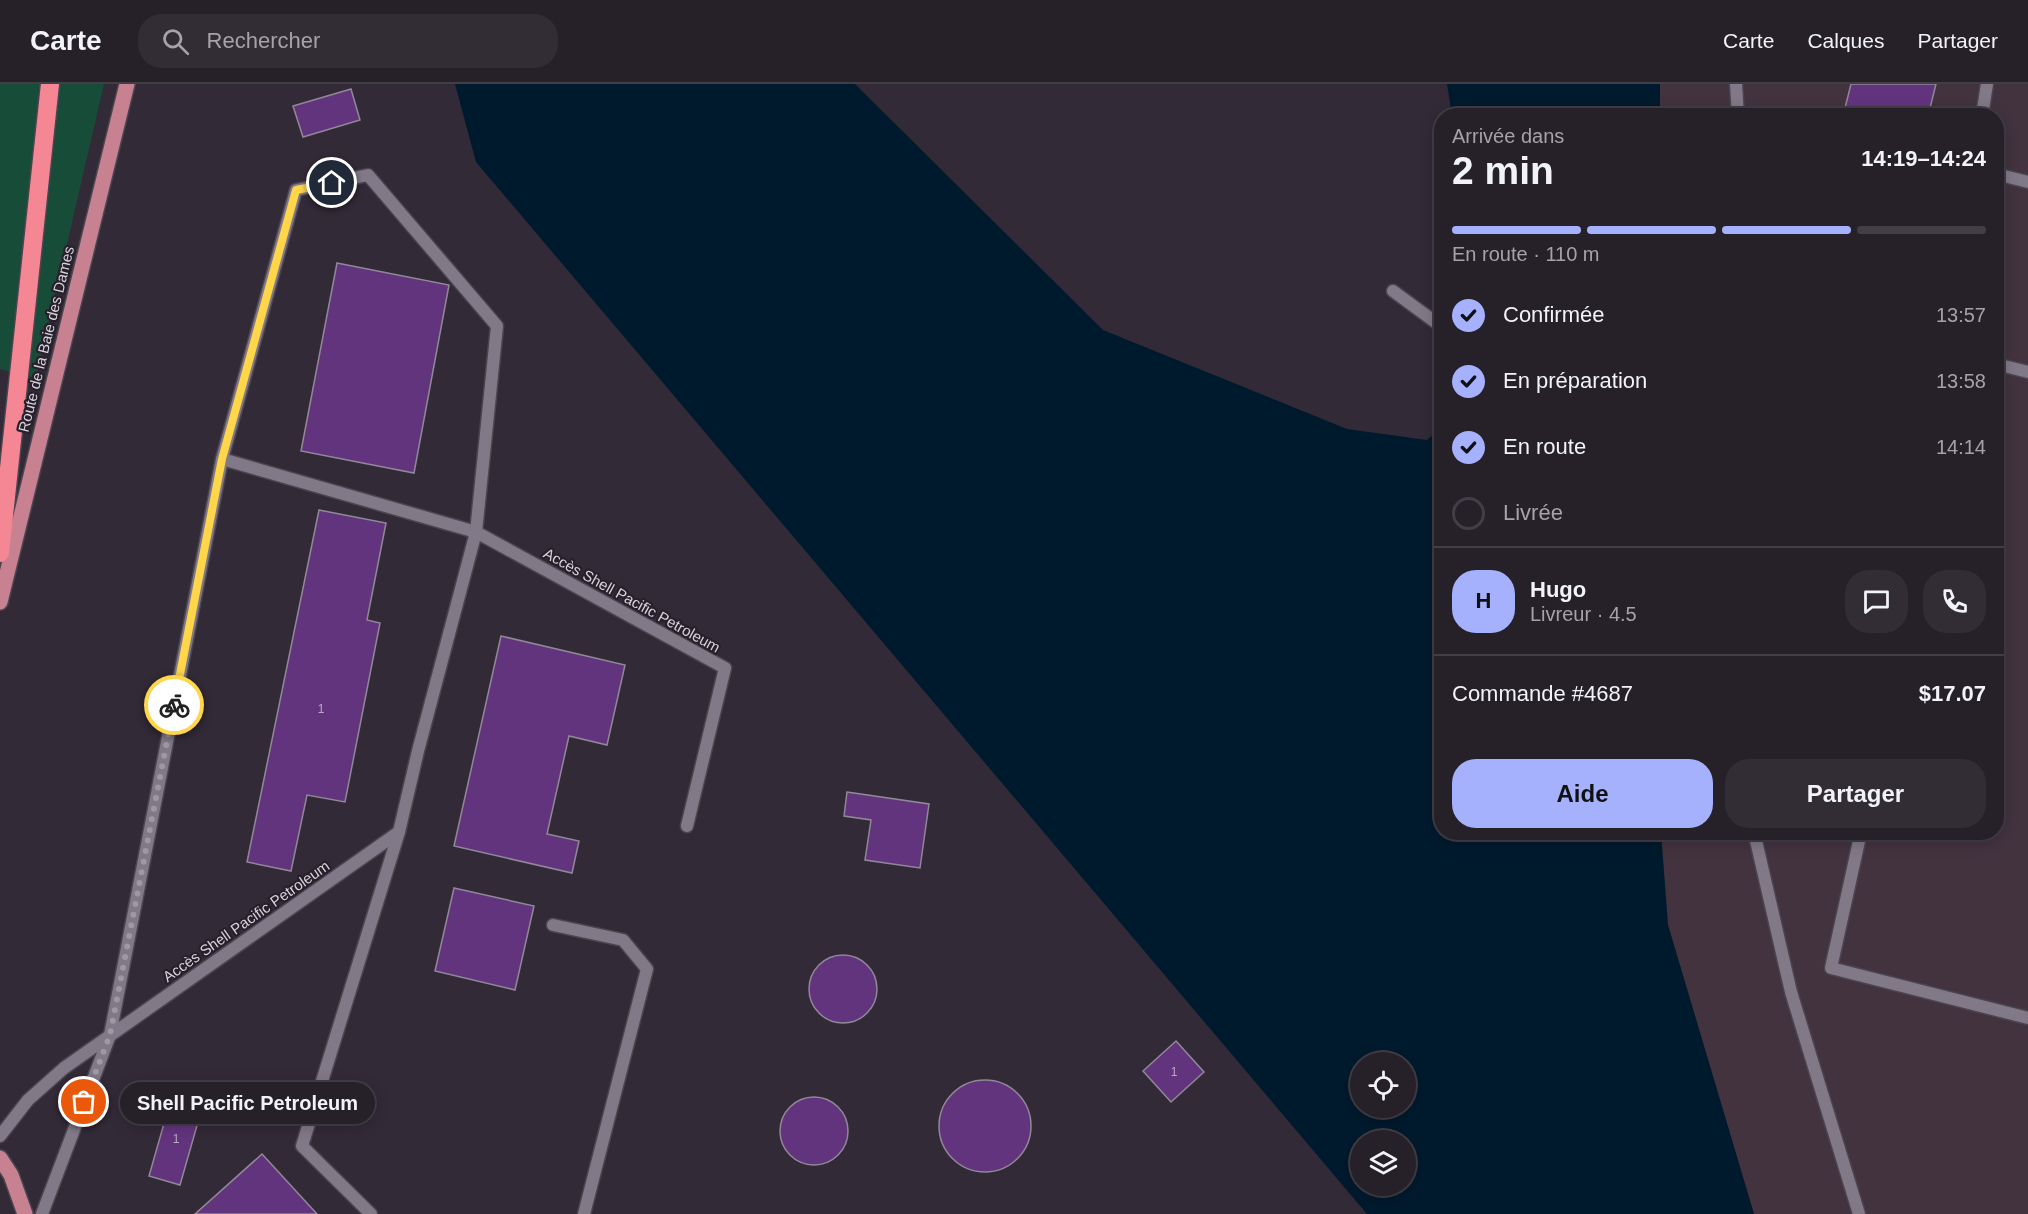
<!DOCTYPE html>
<html lang="fr">
<head>
<meta charset="utf-8">
<style>
  body { margin:0; font-family:Helvetica,sans-serif; background:#322d35; color:#f1f3f6; height:100vh; display:flex; flex-direction:column; font-size:22px; white-space:nowrap }
  * { box-sizing:border-box; margin:0 }
  p { font-size:20px; color:#a4a3a8 }
  .icon { flex:none; width:33px; height:33px; fill:none; stroke:currentColor; stroke-width:2; stroke-linecap:round; stroke-linejoin:round }
  .map { position:relative; flex:1; overflow:hidden }
  .details { position:absolute; left:1434px; top:24px; width:570px; height:732px; display:flex; flex-direction:column; background:#262029; border-radius:24px; box-shadow:0 3px 15px #0003,0 0 0 2px #423e46 }
  .details>* { flex:none }
  .fabs { position:absolute; left:1350px; top:968px; display:grid; gap:12px }
  .fabs a { display:grid; place-items:center; width:66px; height:66px; border-radius:50%; background:#262029; box-shadow:0 3px 15px #0003,0 0 0 2px #423e46; font-size:30px }
  .pin { position:absolute; display:grid; place-items:center; width:51px; height:51px; color:#fff; margin:-26px; border:3px solid #fff; border-radius:50%; box-shadow:0 2px 6px #0007 }
  .courier { position:absolute; display:grid; place-items:center; width:60px; height:60px; margin:-30px; border:4px solid #ffd54a; border-radius:50%; background:#fff; color:#222; box-shadow:0 2px 8px #0007 }
  .bubble { position:absolute; height:42px; border-radius:21px; background:#262029; box-shadow:0 3px 15px #0003,0 0 0 2px #423e46; font-size:20px; font-weight:700; line-height:42px; text-align:center }
  .overview em { font-style:normal; font-weight:700 }
  .overview div { display:flex; flex-direction:column-reverse }
  .overview { display:flex; align-items:center; justify-content:space-between; height:102px; padding:0 18px }
  h1 { font-size:39px; font-weight:700; line-height:45px }
  .bar { display:grid; grid-template-columns:repeat(4,1fr); gap:9px 6px; align-content:center; height:72px; padding:0 18px }
  .bar i { height:8px; border-radius:4px; background:#423e46 }
  .bar .active { background:#a5b1fc }
  .bar p { grid-column:span 4 }
  .line { display:flex; align-items:center; gap:15px; padding:0 18px; border-top:2px solid #423e46 }
  .line div { flex:1 }
  .round { display:grid; place-items:center; flex:none; width:63px; height:63px; border-radius:24px; background:#322d35 }
  ol { padding:0 18px; list-style:none }
  li { display:flex; align-items:center; gap:18px; height:66px }
  li p { margin-inline-start:auto }
  li .icon { padding:6px; border-radius:50%; background:#a5b1fc; color:#111; stroke-width:4 }
  li:last-child { color:#a4a3a8 }
  li i { width:33px; height:33px; border:3px solid #423e46; border-radius:50% }
  .primary-button { display:flex; gap:12px; margin-top:auto; padding:12px 18px }
  .primary-button a { flex:1; height:69px; border-radius:24px; background:#a5b1fc; color:#111; font-size:24px; font-weight:700; line-height:69px; text-align:center }
  .primary-button a+a { background:#322d35; color:#f1f3f6 }
  header { display:flex; align-items:center; gap:36px; box-sizing:border-box; height:84px; padding:0 30px; background:#262029; border-bottom:2px solid #423e46 }
  header strong { font-size:28px }
  nav { display:flex; gap:33px; margin-inline-start:auto; font-size:21px }
  .search { width:420px; height:54px; background:#322d35; display:flex; align-items:center; gap:15px; box-sizing:border-box; padding:0 21px; border-radius:24px; color:#a4a3a8; font-size:22px }
  .map>svg:first-child { display:block }
  .industrial { fill:#42333f }
  .green { fill:#174c38 }
  .water { fill:#001a2d; fill-rule:evenodd }
  .building { fill:#63347e; stroke:#918897; stroke-width:1.5 }
  .lines { fill:none; stroke-linecap:round; stroke-linejoin:round }
  .lane-casing { stroke:#4b454f; stroke-width:15 }
  .primary-casing { stroke:#4b454f; stroke-width:18 }
  .highway-casing { stroke:#4b454f; stroke-width:21 }
  .lane { stroke:#817888; stroke-width:12 }
  .primary { stroke:#c78190; stroke-width:15 }
  .highway { stroke:#f58795; stroke-width:18 }
  .done { stroke:#9e98a2; stroke-width:6; stroke-dasharray:0 10.8 }
  .route { stroke:#ffd54a; stroke-width:8 }
  .labels { text-anchor:middle; dominant-baseline:central; stroke-width:4.5; stroke-linejoin:round; paint-order:stroke }
  .number-label { font-size:12px; fill:#bbabc4 }
  .street-label { font-size:15px; fill:#d8d3db; stroke:#28212d }
</style>
</head>
<body>
<header>
<strong>Carte</strong>
<div class="search"><svg class="icon" aria-label="search" viewBox="0 0 24 24"><circle cx="10" cy="10" r="6"/><path d="M15 15l6 6"/></svg>Rechercher</div>
<nav><a>Carte</a><a>Calques</a><a>Partager</a></nav>
</header>
<div class="map">
<svg width="2028" height="1130" viewBox="0 0 2028 1130">
  <rect width="100%" height="100%" fill="#322a37"/>
  <polygon class="industrial" points="1660,0 2028,0 2028,1130 1754,1130 1668,841 1661,749 1996,748 1996,32 1660,32"/>
  <polygon class="green" points="0,0 104,0 36,294 0,285"/>
  <g class="water">
    <path d="M455,0H855L1103,246L1347,345L1427,356L1441,343L1442,748L1661,749L1668,841L1754,1130H1367L476,78ZM1360,978H1406V1023H1360ZM1360,1056H1406V1101H1360Z"/>
    <polygon points="1447,0 1660,0 1660,31 1452,31"/>
  </g>
  <g class="building">
    <polygon points="1851,0 1936,0 1928,32 1843,32"/>
    <polygon points="351,5 360,36 303,53 293,22"/>
    <polygon points="337,179 449,201 414,389 301,367"/>
    <polygon points="319,426 386,439 367,536 380,539 345,718 307,711 291,787 247,778"/>
    <polygon points="501,552 625,581 607,661 569,652 547,750 579,757 572,789 454,762"/>
    <polygon points="847,708 929,720 920,784 865,776 871,736 844,732"/>
    <polygon points="454,804 534,822 515,906 435,887"/>
    <circle cx="843" cy="905" r="34"/>
    <polygon points="1176,957 1204,988 1171,1018 1143,987"/>
    <circle cx="985" cy="1042" r="46"/>
    <polygon points="173,1008 204,1017 180,1101 149,1092"/>
    <circle cx="814" cy="1047" r="34"/>
    <polygon points="262,1070 317,1130 195,1130"/>
  </g>
  <g class="lines">
    <defs>
      <g id="lane">
        <polyline points="1736,0 1738,32"/>
        <polyline points="1982,32 1987,0"/>
        <polyline points="1996,90 2028,98"/>
        <polyline points="1393,207 1442,243"/>
        <polyline points="1996,280 2028,288"/>
        <polyline points="222,375 476,448 725,584 687,742"/>
        <polyline points="1754,748 1791,908 1859,1130"/>
        <polyline points="1861,748 1831,884 2028,934"/>
        <polyline points="553,841 623,856 647,885 584,1130"/>
        <polyline points="0,1052 28,1016 64,984 399,748"/>
        <polyline points="42,1130 110,951 222,375 296,106 368,91 497,242 476,448 418,667 399,748 302,1062 371,1130"/>
      </g>
      <g id="primary">
        <polyline points="0,518 127,0"/>
        <polyline points="0,1074 11,1091 25,1130"/>
      </g>
      <polyline id="highway" points="0,469 50,0"/>
    </defs>
    <use href="#lane" class="lane-casing"/>
    <use href="#primary" class="primary-casing"/>
    <use href="#highway" class="highway-casing"/>
    <use href="#lane" class="lane"/>
    <use href="#primary" class="primary"/>
    <use href="#highway" class="highway"/>
  </g>
  <g class="lines">
    <polyline class="done" points="84,1018 110,951 174,621"/>
    <polyline class="route" points="174,621 222,375 296,106 332,99"/>
  </g>
  <g class="labels">
    <g class="number-label">
      <text x="321" y="625">1</text>
      <text x="1174" y="988">1</text>
      <text x="176" y="1055">1</text>
    </g>
    <g class="street-label">
      <text transform="translate(46 255) rotate(-76)">Route de la Baie des Dames</text>
      <text transform="translate(632 516) rotate(29)">Accès Shell Pacific Petroleum</text>
      <text transform="translate(246 837) rotate(-35)">Accès Shell Pacific Petroleum</text>
    </g>
  </g>
</svg>
<div class="fabs">
<a><svg class="icon" aria-label="locate" viewBox="0 0 24 24"><circle cx="12" cy="12" r="6"/><path d="M12 2v4M12 18v4M2 12h4M18 12h4"/></svg></a>
<a><svg class="icon" aria-label="layers" viewBox="0 0 24 24"><path d="M12 4l9 5-9 5-9-5zM3 14l9 5 9-5"/></svg></a>
</div>
<div class="pin" style="left:84px;top:1018px;background:#ea580c"><svg class="icon" aria-label="bag" viewBox="0 0 24 24"><path d="M5 8h14l-1 12H6zM9 8a3 3 0 0 1 6 0"/></svg></div>
<div class="pin" style="left:332px;top:99px;background:#1f2937"><svg class="icon" aria-label="home" viewBox="0 0 24 24"><path d="M3 11l9-7 9 7M6 9v11h12V9"/></svg></div>
<div class="courier" style="left:174px;top:621px"><svg class="icon" aria-label="bike" viewBox="0 0 24 24"><circle cx="6" cy="16" r="4"/><circle cx="18" cy="16" r="4"/><path d="M6 16l4-8h5l3 8M10 8l3 8H6M13 5h3"/></svg></div>
<div class="bubble" style="left:120px;top:998px;width:255px">Shell Pacific Petroleum</div>
<section class="details">
<div class="overview"><div><h1>2 min</h1><p>Arrivée dans</p></div><em>14:19–14:24</em></div>
<div class="bar"><i class="active"></i><i class="active"></i><i class="active"></i><i></i><p>En route · 110 m</p></div>
<ol>
<li><svg class="icon" aria-label="check" viewBox="0 0 24 24"><path d="M5 12l5 5 9-10"/></svg>Confirmée<p>13:57</p></li>
<li><svg class="icon" aria-label="check" viewBox="0 0 24 24"><path d="M5 12l5 5 9-10"/></svg>En préparation<p>13:58</p></li>
<li><svg class="icon" aria-label="check" viewBox="0 0 24 24"><path d="M5 12l5 5 9-10"/></svg>En route<p>14:14</p></li>
<li><i></i>Livrée</li>
</ol>
<div class="line" style="height:108px"><b class="round" style="background:#a5b1fc;color:#111">H</b><div><b>Hugo</b><p>Livreur · 4.5</p></div><a class="round"><svg class="icon" aria-label="chat" viewBox="0 0 24 24"><path d="M4 5h16v11H9l-5 4z"/></svg></a><a class="round"><svg class="icon" aria-label="phone" viewBox="0 0 24 24"><path d="M5 4h4l2 5-3 2q2 4 5 5l2-3 5 2v4C11 20 4 13 5 4z"/></svg></a></div>
<div class="line" style="height:78px"><div>Commande #4687</div><b>$17.07</b></div>
<div class="primary-button"><a>Aide</a><a>Partager</a></div>
</section>
</div>
</body>
</html>
